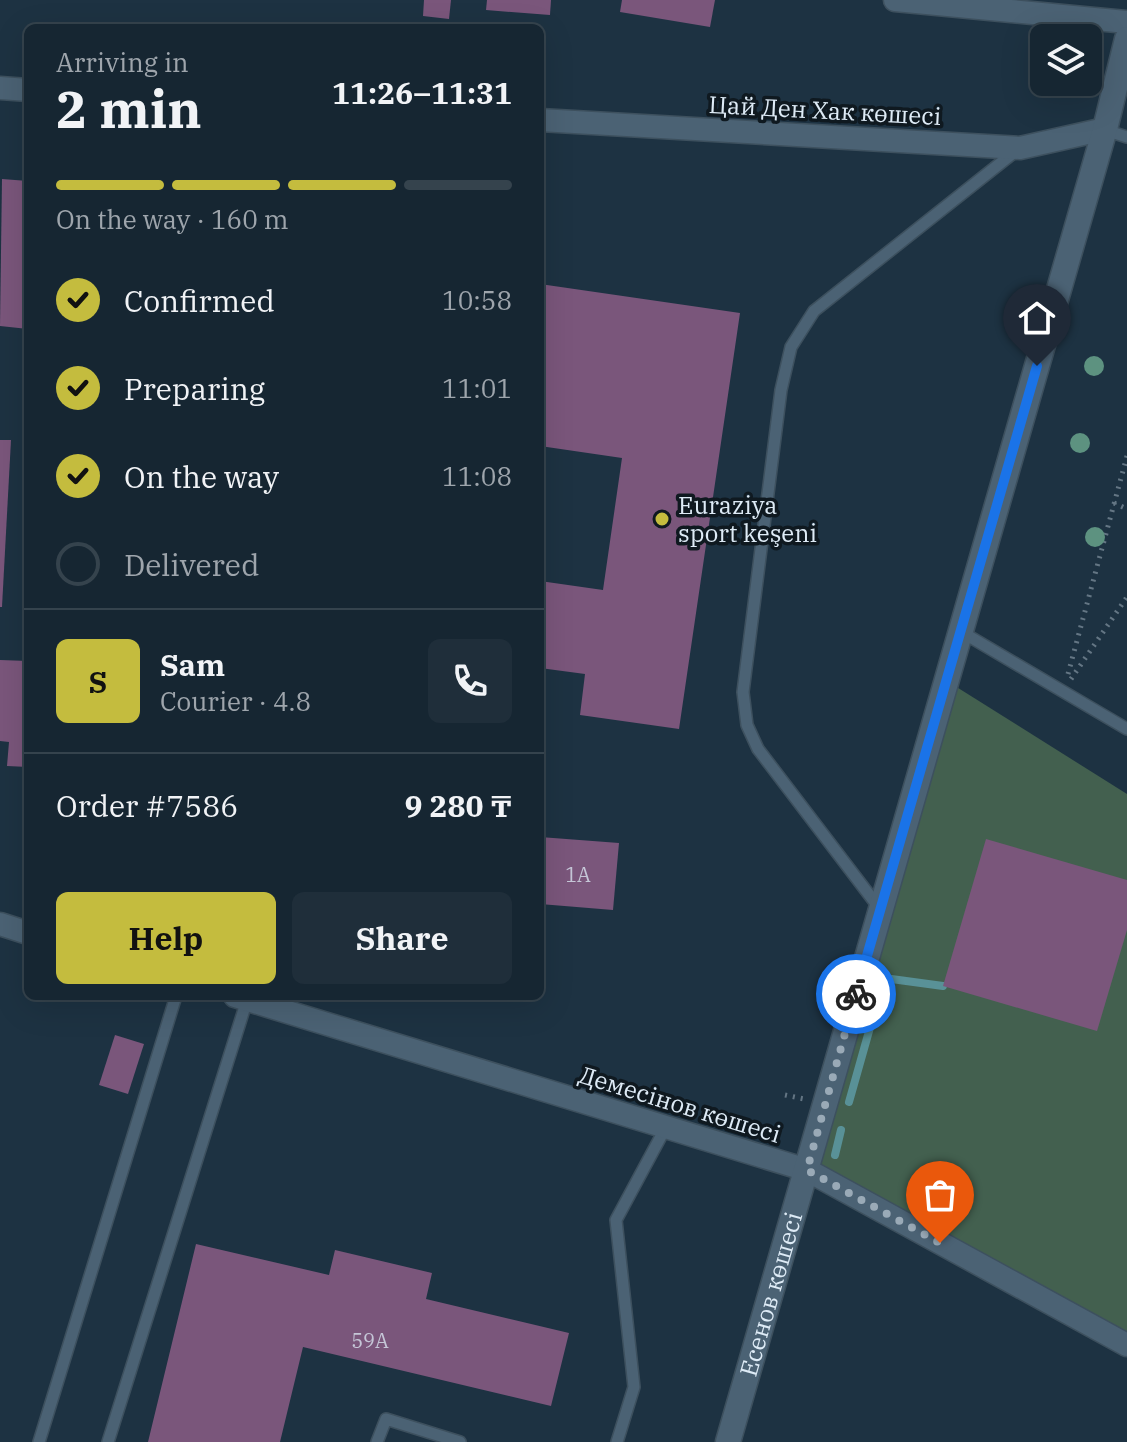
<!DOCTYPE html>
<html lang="en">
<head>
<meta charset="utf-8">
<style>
  body { margin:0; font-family:"IBM Plex Serif",serif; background:#1f2e3a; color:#f1f3f6; height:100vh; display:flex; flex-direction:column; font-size:30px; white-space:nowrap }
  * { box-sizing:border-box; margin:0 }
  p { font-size:26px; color:#9ea5ac }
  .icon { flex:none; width:44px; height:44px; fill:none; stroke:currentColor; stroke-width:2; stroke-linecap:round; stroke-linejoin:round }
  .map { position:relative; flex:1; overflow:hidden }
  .panel { position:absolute; left:24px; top:24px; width:520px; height:976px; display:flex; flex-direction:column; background:#162632; border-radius:12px; box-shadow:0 8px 32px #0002,0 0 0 2px #35434d }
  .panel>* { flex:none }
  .tools { position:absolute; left:1030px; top:24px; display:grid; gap:16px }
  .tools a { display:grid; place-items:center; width:72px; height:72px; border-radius:12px; background:#162632; box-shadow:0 8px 32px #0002,0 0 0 2px #35434d; font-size:40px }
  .pin { position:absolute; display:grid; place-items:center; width:68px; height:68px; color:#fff; margin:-82px -34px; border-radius:50% 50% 50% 0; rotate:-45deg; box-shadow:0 0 8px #0007 }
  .pin .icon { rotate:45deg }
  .courier { position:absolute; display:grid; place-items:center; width:80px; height:80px; margin:-40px; border:6px solid #1a73e8; border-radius:50%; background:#fff; color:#222; box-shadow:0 2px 10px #0007 }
  .head em { font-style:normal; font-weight:700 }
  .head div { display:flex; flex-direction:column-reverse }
  .head { display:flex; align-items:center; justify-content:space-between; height:136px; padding:0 32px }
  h1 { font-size:52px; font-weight:700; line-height:60px }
  .bar { display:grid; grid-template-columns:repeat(4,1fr); gap:12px 8px; align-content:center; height:96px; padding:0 32px }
  .bar i { height:10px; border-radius:6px; background:#35434d }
  .bar .on { background:#c4bc3e }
  .bar p { grid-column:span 4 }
  .line { display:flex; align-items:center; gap:20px; padding:0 32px; border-top:2px solid #35434d }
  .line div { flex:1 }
  .round { display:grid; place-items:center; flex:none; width:84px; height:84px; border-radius:12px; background:#1f2e3a }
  ol { padding:0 32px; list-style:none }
  li { display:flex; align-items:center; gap:24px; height:88px }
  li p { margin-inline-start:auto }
  li .icon { padding:8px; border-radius:50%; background:#c4bc3e; color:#111; stroke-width:4 }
  li:last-child { color:#9ea5ac }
  li i { width:44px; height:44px; border:4px solid #35434d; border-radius:50% }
  .primary-button { display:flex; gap:16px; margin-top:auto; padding:16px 32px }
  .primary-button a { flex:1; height:92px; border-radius:12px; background:#c4bc3e; color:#111; font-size:32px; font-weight:700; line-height:92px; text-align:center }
  .primary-button a+a { background:#1f2e3a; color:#f1f3f6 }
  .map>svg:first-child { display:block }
  .green { fill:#43604f }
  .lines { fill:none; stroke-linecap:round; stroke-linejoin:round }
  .stream { stroke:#599197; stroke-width:8 }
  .building { fill:#7a567b }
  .lane-casing { stroke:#3d505e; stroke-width:14 }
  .street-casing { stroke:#3d505e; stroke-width:25 }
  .secondary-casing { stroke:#3d505e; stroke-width:27 }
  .path { stroke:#647684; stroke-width:5; stroke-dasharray:2 6; stroke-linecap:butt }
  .lane { stroke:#4b6274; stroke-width:11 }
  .street { stroke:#4b6274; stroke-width:22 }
  .secondary { stroke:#4b6274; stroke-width:24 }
  .tree { fill:#5d9280 }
  .done { stroke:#9aaab7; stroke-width:8; stroke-dasharray:0 14.4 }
  .route { stroke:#1a73e8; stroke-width:10 }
  .poi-dot { fill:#c4bc3e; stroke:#0f1920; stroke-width:3 }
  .labels { text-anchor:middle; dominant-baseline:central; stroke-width:7; stroke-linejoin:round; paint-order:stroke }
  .number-label { font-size:20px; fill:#c5c6d7 }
  .street-label { font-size:24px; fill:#deebf6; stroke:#0f1920 }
  .poi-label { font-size:24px; fill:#deebf6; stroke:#0f1920; text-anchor:start }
</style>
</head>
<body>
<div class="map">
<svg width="1127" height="1442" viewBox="0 0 1127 1442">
  <rect width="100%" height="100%" fill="#1d3242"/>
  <polygon class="green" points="947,681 1127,794 1127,1336 807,1168"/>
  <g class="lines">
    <g class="stream">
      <polyline points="849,1102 884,978 943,986"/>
      <polyline points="835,1155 841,1130"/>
    </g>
  </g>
  <g class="building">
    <polygon points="424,0 451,0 449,19 423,16"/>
    <polygon points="487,0 551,0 550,15 486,10"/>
    <polygon points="622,0 715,0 710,27 620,12"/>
    <polygon points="2,179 28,181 28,329 0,326"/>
    <polygon points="540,284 740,313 679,729 580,715 585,674 540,668 540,581 603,590 622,458 540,446"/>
    <polygon points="0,440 11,440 2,607 0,607"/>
    <polygon points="0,660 28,661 28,767 7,766 9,742 0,741"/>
    <polygon points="540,837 619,843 613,910 540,904"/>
    <polygon points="986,839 1127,880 1127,930 1097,1031 943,986"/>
    <polygon points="115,1035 144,1044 128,1094 99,1085"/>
    <polygon points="196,1244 329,1275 335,1250 432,1273 426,1299 569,1333 551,1406 303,1347 280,1442 148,1442"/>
  </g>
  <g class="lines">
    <defs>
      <g id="lane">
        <polyline points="1105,130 1127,137"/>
        <polyline points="960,631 1127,729"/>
        <polyline points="880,909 758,749 747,725 743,692 781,390 791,347 814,311 1017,150"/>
        <polyline points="39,1442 176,996"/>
        <polyline points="108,1442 247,1000"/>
        <polyline points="377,1442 386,1419 460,1442"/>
        <polyline points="617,1442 634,1387 616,1220 666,1127"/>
      </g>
      <g id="street">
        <polyline points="895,0 1127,22"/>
        <polyline points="0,88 28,90"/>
        <polyline points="540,120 1020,148 1105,129"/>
        <polyline points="0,924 28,933"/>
        <polyline points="235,996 807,1170 1127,1345"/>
      </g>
      <g id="secondary">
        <path id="s1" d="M728,1442L1105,129L1127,39"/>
      </g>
    </defs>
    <use href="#lane" class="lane-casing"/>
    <use href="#street" class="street-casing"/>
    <use href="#secondary" class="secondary-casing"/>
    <g class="path">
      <polyline points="1114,503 1127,509"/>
      <polyline points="1068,674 1127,456"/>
      <polyline points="1071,679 1127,597"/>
      <polyline points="785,1095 804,1099"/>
    </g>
    <use href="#lane" class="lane"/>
    <use href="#street" class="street"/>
    <use href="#secondary" class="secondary"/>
  </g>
  <g class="tree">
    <circle cx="1094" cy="366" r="10"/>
    <circle cx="1080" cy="443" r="10"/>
    <circle cx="1095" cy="537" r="10"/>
  </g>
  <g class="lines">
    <polyline class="done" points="856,994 807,1170 940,1243"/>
    <polyline class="route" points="856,994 1037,366"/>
  </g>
  <circle class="poi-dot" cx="662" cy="519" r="8"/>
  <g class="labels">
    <g class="number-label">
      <text x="578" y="874">1А</text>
      <text x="370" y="1340">59А</text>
    </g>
    <g class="street-label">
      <text transform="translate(825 110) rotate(3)">Цай Ден Хак көшесі</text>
      <text transform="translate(680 1104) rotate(17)">Демесінов көшесі</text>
      <text stroke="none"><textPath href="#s1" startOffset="154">Есенов көшесі</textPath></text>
    </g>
    <g class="poi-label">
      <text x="678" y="505">Euraziya<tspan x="678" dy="28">sport keşeni</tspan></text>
    </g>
  </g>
</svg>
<div class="tools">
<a><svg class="icon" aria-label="layers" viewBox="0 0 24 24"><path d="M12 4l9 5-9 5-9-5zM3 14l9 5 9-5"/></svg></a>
</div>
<div class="pin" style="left:940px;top:1243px;background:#ea580c"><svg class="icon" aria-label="bag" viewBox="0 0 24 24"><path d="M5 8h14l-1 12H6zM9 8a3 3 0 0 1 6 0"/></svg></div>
<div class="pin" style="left:1037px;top:366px;background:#1f2937"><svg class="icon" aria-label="home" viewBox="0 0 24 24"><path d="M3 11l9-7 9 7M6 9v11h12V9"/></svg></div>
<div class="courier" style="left:856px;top:994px"><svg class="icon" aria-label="bike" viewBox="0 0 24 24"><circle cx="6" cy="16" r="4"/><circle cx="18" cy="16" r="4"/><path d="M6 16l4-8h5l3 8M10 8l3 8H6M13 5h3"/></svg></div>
<section class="panel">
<div class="head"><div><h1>2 min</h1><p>Arriving in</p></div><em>11:26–11:31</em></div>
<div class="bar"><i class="on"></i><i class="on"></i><i class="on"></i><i></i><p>On the way · 160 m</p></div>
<ol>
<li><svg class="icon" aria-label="check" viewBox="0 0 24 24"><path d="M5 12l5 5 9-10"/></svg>Confirmed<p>10:58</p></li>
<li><svg class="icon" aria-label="check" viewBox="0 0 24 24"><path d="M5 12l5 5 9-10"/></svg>Preparing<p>11:01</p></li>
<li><svg class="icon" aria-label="check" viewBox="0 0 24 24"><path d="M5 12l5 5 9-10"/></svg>On the way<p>11:08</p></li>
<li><i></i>Delivered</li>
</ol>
<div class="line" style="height:144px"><b class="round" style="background:#c4bc3e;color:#111">S</b><div><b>Sam</b><p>Courier · 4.8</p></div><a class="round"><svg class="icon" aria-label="phone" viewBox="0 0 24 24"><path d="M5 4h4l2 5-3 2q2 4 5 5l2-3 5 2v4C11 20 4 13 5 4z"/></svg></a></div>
<div class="line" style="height:104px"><div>Order #7586</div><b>9 280 ₸</b></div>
<div class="primary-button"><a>Help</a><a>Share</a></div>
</section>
</div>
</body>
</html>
